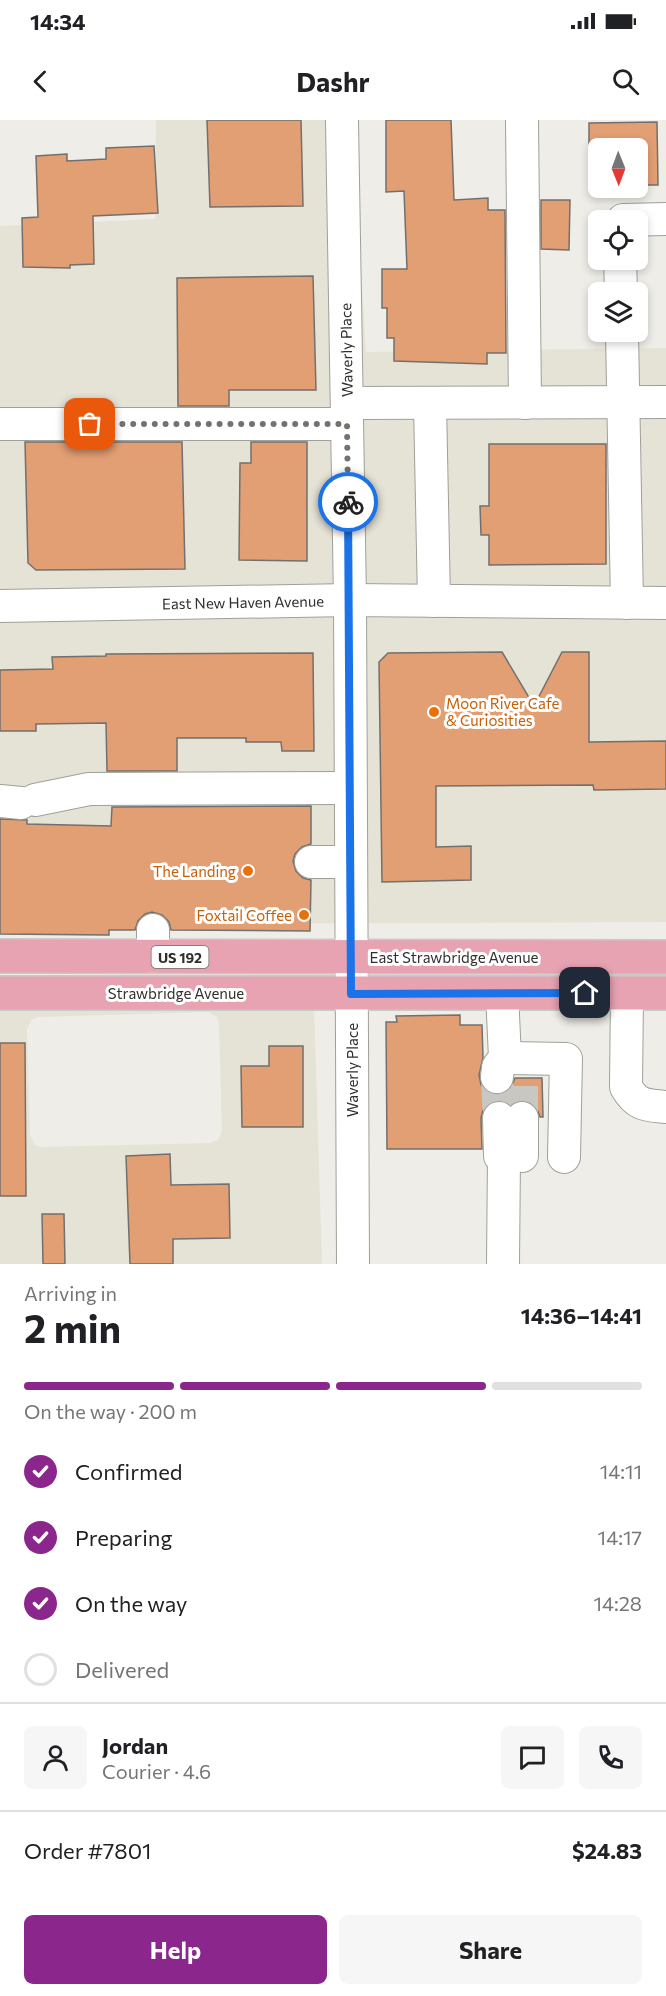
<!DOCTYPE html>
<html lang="en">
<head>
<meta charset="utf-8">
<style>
  body { margin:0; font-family:Commissioner,sans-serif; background:#f6f6f6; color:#202124; height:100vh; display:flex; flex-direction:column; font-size:22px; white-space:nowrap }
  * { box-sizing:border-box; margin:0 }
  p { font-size:20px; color:#757577 }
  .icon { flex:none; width:33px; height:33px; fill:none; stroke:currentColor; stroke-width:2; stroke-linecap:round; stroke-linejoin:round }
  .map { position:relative; height:1144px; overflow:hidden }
  .sheet { display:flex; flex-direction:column; background:#fff; flex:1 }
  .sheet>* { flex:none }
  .needle { width:39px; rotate:179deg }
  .tools { position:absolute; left:588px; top:18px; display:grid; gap:12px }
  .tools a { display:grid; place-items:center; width:60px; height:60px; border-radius:9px; background:#fff; box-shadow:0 3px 9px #0003; font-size:30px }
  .pin { position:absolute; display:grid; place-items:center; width:51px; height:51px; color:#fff; margin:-26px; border-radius:12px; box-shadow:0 3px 9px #0006 }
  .courier { position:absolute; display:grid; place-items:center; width:60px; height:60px; margin:-30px; border:4px solid #1a73e8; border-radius:50%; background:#fff; color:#222; box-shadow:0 2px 8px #0007 }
  .head em { font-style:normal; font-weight:700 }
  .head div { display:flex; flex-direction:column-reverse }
  .head { display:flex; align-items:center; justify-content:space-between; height:102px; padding:0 24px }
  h1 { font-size:39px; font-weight:700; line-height:45px }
  .bar { display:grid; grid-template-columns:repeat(4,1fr); gap:9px 6px; align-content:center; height:72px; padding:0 24px }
  .bar i { height:8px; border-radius:4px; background:#e0e0e0 }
  .bar .current { background:#8b268d }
  .bar p { grid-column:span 4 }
  .line { display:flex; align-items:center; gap:15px; padding:0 24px; border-top:2px solid #e0e0e0 }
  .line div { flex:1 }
  .round { display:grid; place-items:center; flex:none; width:63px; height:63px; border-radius:9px; background:#f6f6f6 }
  ol { padding:0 24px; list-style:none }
  li { display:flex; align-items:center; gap:18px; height:66px }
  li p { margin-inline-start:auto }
  li .icon { padding:6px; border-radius:50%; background:#8b268d; color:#fff; stroke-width:4 }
  li:last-child { color:#757577 }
  li i { width:33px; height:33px; border:3px solid #e0e0e0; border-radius:50% }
  .action { display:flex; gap:12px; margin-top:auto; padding:12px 24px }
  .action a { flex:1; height:69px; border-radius:9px; background:#8b268d; color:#fff; font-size:24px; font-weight:700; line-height:69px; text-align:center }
  .action a+a { background:#f6f6f6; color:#202124 }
  .status { display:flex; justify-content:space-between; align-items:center; height:42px; padding:0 30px; background:#fff; direction:ltr }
  .status svg { height:16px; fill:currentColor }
  header { display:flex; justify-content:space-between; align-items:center; height:78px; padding:0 24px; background:#fff; font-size:27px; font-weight:700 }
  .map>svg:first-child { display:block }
  .built { fill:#e5e3d6; fill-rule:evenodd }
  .building { fill:#e39f74; stroke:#746f6c; stroke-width:1.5 }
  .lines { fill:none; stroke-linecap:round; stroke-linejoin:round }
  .minor-tunnel { stroke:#c8c7c2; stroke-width:32; stroke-dasharray:32 16; stroke-linecap:butt }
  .minor-casing { stroke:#a0a09a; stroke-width:34 }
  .major-casing { stroke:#c9c9c8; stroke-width:36 }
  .minor { stroke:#fff; stroke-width:32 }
  .major { stroke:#e8a3b3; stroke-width:33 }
  .done { stroke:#72726e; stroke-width:6; stroke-dasharray:0 10.8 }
  .route { stroke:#1a73e8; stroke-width:8 }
  .food-dot { fill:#e8710a; stroke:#fff; stroke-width:2 }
  .labels { text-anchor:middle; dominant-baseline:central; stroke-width:6; stroke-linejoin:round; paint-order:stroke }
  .shield { fill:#fff; stroke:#6e6d6c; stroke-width:1.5 }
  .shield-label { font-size:14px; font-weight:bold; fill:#302f2d }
  .street-label { font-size:15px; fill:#302f2d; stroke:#fff }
  .food-label { font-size:15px; fill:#c56008; stroke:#fff; text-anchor:end }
</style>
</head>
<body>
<div class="status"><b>14:34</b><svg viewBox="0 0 49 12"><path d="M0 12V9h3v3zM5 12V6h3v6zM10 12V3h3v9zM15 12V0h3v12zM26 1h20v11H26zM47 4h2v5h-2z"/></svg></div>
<header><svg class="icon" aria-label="back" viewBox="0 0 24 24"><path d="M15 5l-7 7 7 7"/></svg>Dashr<svg class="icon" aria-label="search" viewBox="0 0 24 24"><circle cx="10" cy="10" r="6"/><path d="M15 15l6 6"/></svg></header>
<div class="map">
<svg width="666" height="1144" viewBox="0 0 666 1144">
  <rect width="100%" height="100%" fill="#eeede7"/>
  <g class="built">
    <polygon points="156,0 352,0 366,232 666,228 666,468 0,473 0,106 155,99"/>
    <polygon points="350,494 666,496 666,802 0,805 0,500"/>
    <path d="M0,887H314L322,1144H0ZM208,892L217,897L219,904L222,1011L218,1020L211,1023L41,1027L35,1025L30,1015L27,909L32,899L38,897Z"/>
  </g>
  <g class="building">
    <polygon points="207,0 301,0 303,86 210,87"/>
    <polygon points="386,0 451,0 454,80 488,78 488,90 505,90 506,233 487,233 487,244 394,241 394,218 387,218 387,188 382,188 382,149 407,149 404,71 386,72"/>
    <polygon points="657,2 658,65 638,65 638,28 589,28 589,3"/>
    <polygon points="154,26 158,93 93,96 94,144 70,145 70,148 23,147 22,98 38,97 36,36 67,34 67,41 106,39 106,28"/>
    <polygon points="541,80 570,80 569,130 541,129"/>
    <polygon points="313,156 316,270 229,270 229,286 178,286 177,158"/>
    <polygon points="25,322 182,322 185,449 36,450 28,443"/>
    <polygon points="251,322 307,322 307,441 239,440 240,343 251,343"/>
    <polygon points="489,324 606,324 606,444 489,445 489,415 481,415 480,386 489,386"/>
    <polygon points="502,532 534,586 562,532 589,532 589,622 666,621 666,669 594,670 593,665 436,666 436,727 471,726 471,760 382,762 379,542 388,533"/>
    <polygon points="313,533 314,631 282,631 281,622 246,622 246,618 177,618 177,651 107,651 106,603 36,604 36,611 0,611 0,550 53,549 52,537 106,536 106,534"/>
    <polygon points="311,686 311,724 302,727 295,734 293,741 296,751 303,758 311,760 310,811 171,810 169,802 162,795 152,792 145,794 138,801 135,810 109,810 109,815 0,814 0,699 27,700 27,704 111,706 112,687"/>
    <polygon points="460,895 460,905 482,905 483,938 479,955 481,965 487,972 496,975 505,973 511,968 515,958 542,958 543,997 540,997 537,989 530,982 521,980 510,985 498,980 489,983 483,990 481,998 482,1029 387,1029 386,902 397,902 396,896"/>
    <polygon points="0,923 25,923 26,1076 0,1076"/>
    <polygon points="269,926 303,926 303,1007 242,1007 241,946 269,946"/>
    <polygon points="170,1034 171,1065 229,1064 230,1118 173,1119 173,1144 130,1144 126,1036"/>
    <polygon points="42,1094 64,1094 65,1144 43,1144"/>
  </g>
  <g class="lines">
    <g class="minor-tunnel">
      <polyline points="497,958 499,998"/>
      <polyline points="522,998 522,958"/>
    </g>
    <defs>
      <g id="minor">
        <polyline points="342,0 350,480 353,1144"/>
        <polyline points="522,0 525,283"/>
        <polyline points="623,100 666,99"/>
        <polyline points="620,140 621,172"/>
        <polyline points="622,212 627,483"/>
        <polyline points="347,283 666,282"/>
        <polyline points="430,283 434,481"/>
        <polyline points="0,304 347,304"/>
        <polyline points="0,486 350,480 666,483"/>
        <polyline points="35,680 89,669 350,668"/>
        <polyline points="0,681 21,683"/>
        <polyline points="311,742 351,742"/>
        <polyline points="153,810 153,837"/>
        <path d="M627,873L626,967C637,986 646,985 666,987"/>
        <polyline points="505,938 566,939 564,1037"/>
        <polyline points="497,957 498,947 505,938 502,873"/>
        <polyline points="499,998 500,1036"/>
        <polyline points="522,1036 522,998"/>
        <polyline points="503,1144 504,1036"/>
      </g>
      <g id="major">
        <polyline points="0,836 666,837"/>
        <polyline points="0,873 666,873"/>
      </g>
    </defs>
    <use href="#minor" class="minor-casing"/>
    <use href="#major" class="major-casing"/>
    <use href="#minor" class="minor"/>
    <use href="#major" class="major"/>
  </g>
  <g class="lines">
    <polyline class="done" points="90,304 347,304 348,382"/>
    <polyline class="route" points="348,382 351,874 585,873"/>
  </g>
  <g class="food-dot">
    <circle cx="434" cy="592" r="6"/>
    <circle cx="248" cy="751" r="6"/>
    <circle cx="304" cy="795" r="6"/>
  </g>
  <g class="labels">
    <rect class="shield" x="151.5" y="826" width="57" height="22" rx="4.5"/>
    <g class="shield-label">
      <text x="180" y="837">US 192</text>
    </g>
    <g class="street-label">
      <text transform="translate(346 230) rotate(-91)">Waverly Place</text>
      <text transform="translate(243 482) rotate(-1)">East New Haven Avenue</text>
      <text x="454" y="837">East Strawbridge Avenue</text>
      <text x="176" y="873">Strawbridge Avenue</text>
      <text transform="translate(352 950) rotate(-90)">Waverly Place</text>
    </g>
    <g class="food-label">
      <text x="446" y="583" text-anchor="start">Moon River Cafe<tspan x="446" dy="17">&amp; Curiosities</tspan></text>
      <text x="236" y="751">The Landing</text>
      <text x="292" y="795">Foxtail Coffee</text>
    </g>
  </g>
</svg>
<div class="tools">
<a><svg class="needle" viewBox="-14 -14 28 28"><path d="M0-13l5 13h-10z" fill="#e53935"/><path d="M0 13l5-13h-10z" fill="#757577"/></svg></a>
<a><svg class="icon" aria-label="locate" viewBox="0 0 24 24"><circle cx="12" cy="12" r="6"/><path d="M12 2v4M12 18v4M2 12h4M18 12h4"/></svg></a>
<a><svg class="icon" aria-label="layers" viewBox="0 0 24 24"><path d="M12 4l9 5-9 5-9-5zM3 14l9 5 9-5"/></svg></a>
</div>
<div class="pin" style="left:90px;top:304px;background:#ea580c"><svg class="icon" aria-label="bag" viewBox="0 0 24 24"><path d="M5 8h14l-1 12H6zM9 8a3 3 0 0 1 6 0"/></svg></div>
<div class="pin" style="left:585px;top:873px;background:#1f2937"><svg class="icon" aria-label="home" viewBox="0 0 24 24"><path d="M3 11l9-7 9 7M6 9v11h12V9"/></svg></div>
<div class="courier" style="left:348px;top:382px"><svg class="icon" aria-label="bike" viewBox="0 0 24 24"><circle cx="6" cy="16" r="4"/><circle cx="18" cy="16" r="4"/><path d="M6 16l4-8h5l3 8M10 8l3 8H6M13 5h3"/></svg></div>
</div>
<section class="sheet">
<div class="head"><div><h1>2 min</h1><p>Arriving in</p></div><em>14:36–14:41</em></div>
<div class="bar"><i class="current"></i><i class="current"></i><i class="current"></i><i></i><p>On the way · 200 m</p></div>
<ol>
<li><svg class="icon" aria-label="check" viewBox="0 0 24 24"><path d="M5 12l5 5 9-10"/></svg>Confirmed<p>14:11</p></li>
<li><svg class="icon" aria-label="check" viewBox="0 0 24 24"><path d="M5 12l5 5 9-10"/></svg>Preparing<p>14:17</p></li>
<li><svg class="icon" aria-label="check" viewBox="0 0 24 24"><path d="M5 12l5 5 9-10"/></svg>On the way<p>14:28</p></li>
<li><i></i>Delivered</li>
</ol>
<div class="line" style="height:108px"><a class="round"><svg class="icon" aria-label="person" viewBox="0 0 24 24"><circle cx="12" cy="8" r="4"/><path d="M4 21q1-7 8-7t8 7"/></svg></a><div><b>Jordan</b><p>Courier · 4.6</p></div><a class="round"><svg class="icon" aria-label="chat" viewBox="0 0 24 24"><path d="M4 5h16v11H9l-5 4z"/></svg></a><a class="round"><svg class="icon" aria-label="phone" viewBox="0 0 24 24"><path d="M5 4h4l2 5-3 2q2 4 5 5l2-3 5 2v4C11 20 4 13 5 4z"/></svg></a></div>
<div class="line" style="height:78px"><div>Order #7801</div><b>$24.83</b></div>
<div class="action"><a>Help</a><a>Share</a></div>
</section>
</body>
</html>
